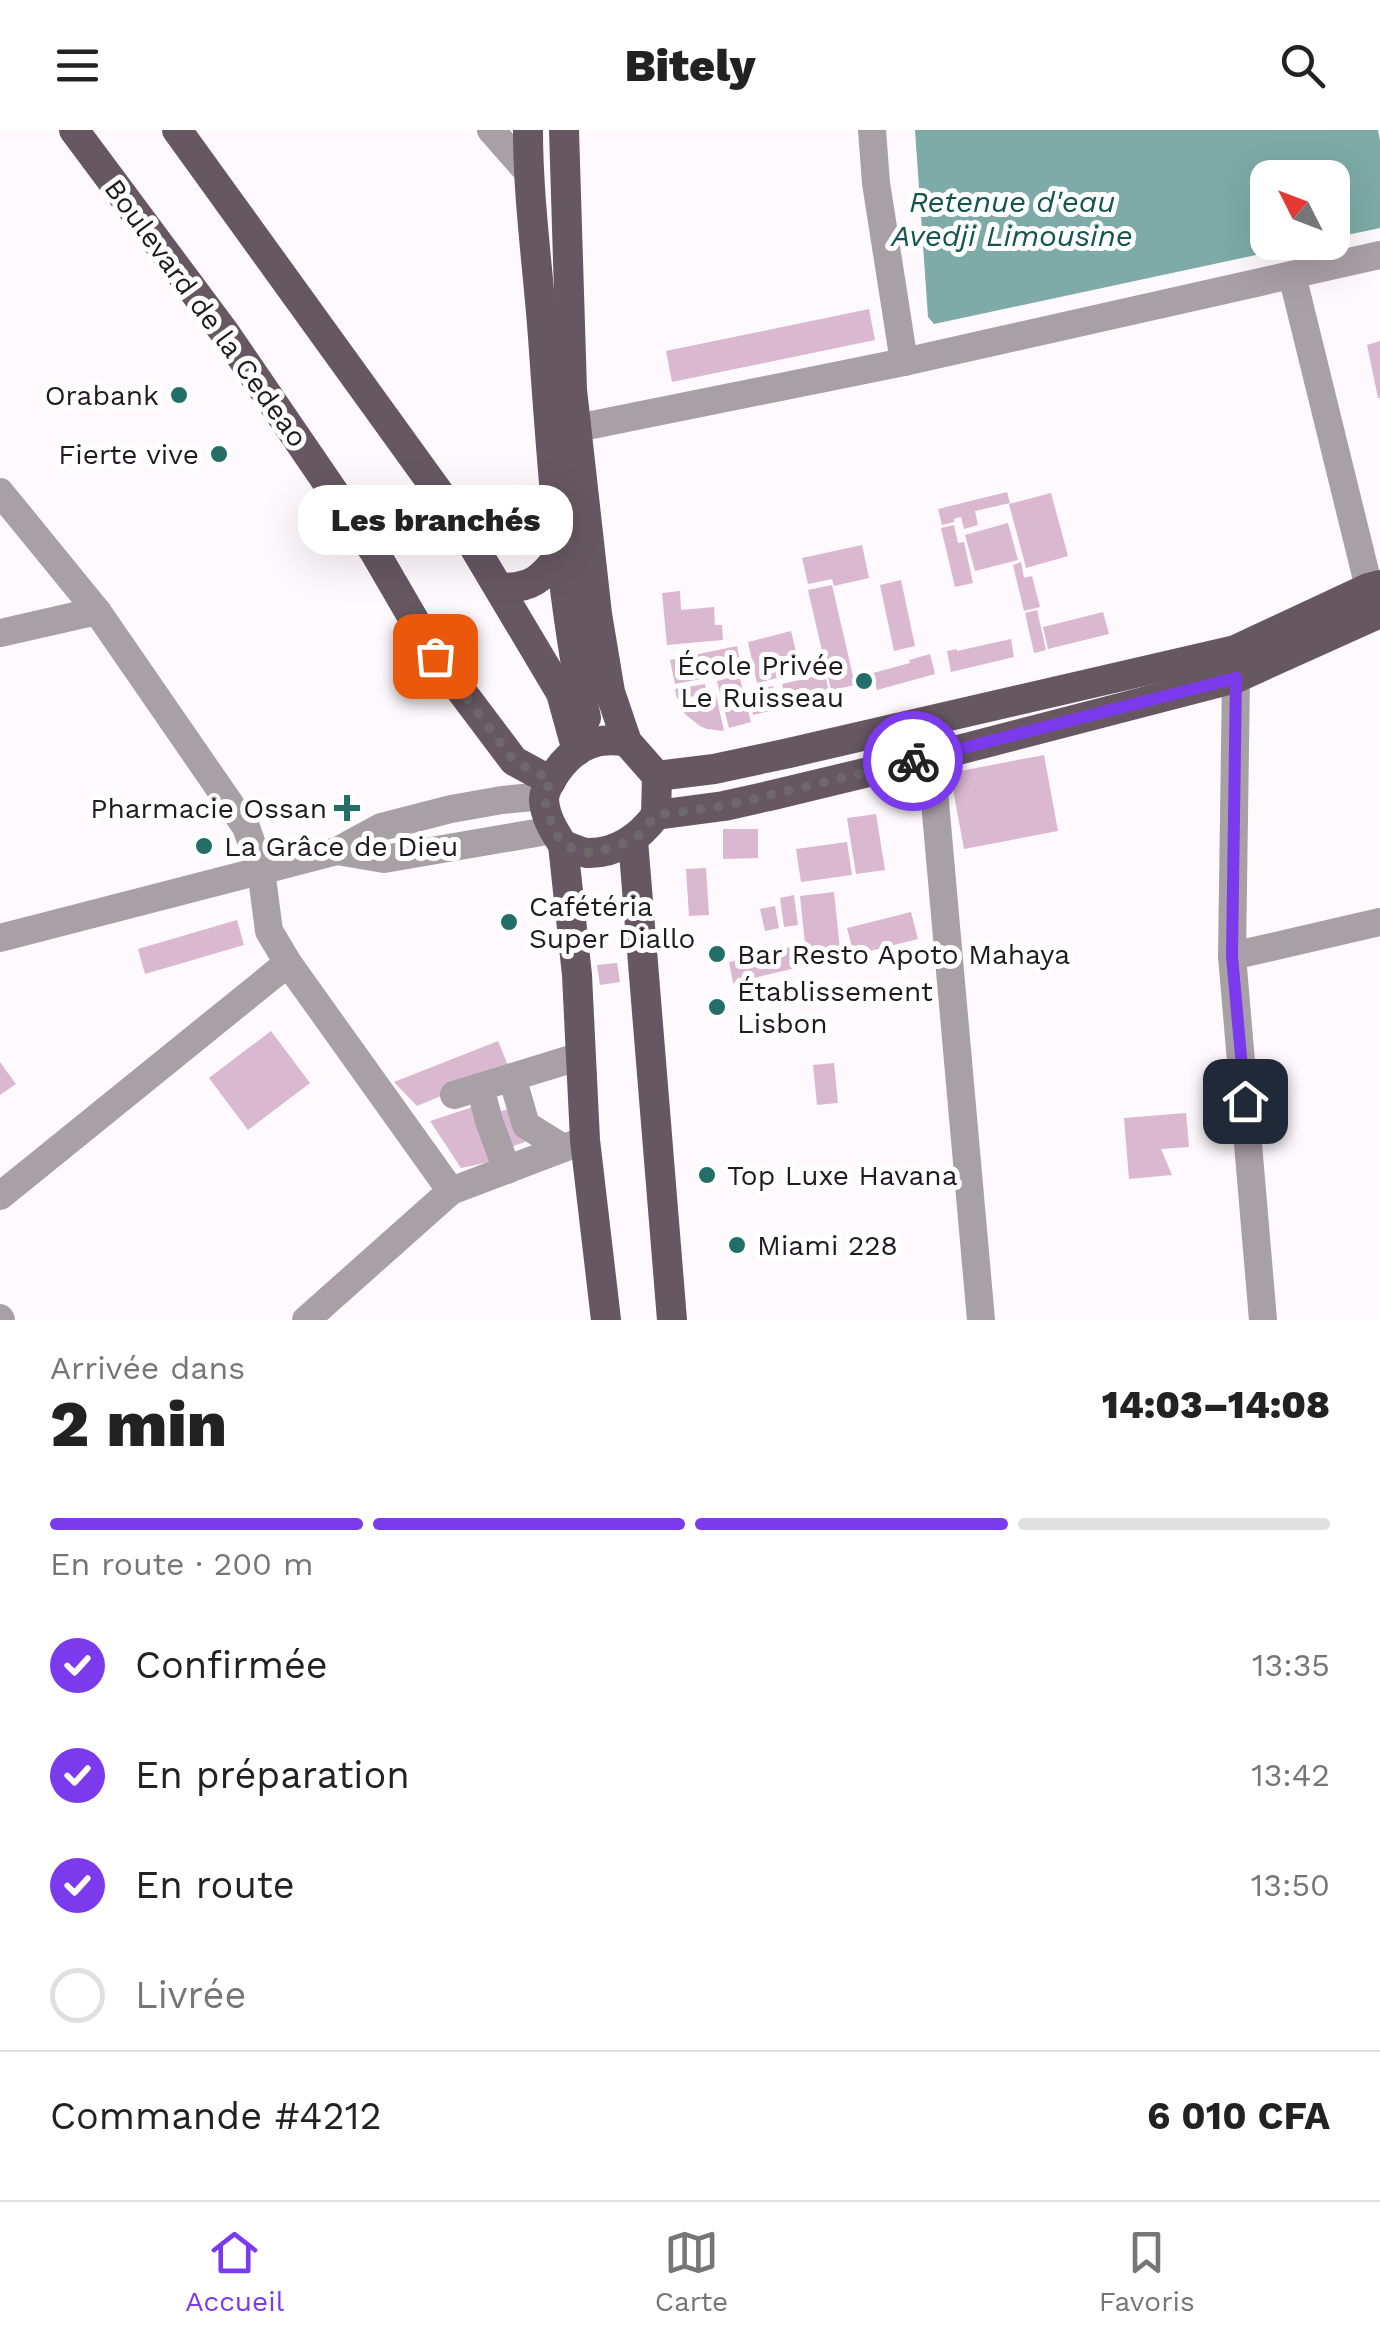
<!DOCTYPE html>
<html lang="fr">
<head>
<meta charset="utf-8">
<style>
  body { margin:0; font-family:"Work Sans",sans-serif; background:#f2f2f2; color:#222; height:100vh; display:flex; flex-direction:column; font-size:38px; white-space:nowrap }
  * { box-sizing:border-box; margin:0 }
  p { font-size:32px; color:#767676 }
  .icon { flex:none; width:55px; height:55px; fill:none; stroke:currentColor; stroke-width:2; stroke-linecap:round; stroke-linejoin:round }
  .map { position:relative; height:1190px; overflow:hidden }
  .details { display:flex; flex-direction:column; background:#fff; flex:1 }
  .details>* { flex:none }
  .needle { width:65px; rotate:312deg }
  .fabs { position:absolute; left:1250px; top:30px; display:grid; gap:20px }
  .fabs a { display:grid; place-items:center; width:100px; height:100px; border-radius:20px; background:#fff; box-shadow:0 10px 40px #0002; font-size:50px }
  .pin { position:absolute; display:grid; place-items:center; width:85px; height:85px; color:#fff; margin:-42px; border-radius:20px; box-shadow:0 5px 15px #0006 }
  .courier { position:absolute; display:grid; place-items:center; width:100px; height:100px; margin:-50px; border:8px solid #7c3aed; border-radius:50%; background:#fff; color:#222; box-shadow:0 2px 12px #0007 }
  .bubble { position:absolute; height:70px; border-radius:30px; background:#fff; box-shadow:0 10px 40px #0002; font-size:32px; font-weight:800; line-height:70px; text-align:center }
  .head em { font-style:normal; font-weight:800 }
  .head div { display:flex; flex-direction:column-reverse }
  .head { display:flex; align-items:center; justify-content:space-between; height:170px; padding:0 50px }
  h1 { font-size:65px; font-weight:800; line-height:75px }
  .bar { display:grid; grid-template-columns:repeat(4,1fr); gap:15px 10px; align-content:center; height:120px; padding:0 50px }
  .bar i { height:12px; border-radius:8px; background:#e0e0e0 }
  .bar .active { background:#7c3aed }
  .bar p { grid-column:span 4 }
  .line { display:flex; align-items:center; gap:25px; padding:0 50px; border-top:2px solid #e0e0e0 }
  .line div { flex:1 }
  ol { padding:0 50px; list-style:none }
  li { display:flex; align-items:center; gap:30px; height:110px }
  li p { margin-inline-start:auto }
  li .icon { padding:10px; border-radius:50%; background:#7c3aed; color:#fff; stroke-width:4 }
  li:last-child { color:#767676 }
  li i { width:55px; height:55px; border:5px solid #e0e0e0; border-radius:50% }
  header { display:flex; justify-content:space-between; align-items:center; height:130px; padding:0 50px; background:#fff; font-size:45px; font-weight:800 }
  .dock { display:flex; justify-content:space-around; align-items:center; height:140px; border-top:2px solid #e0e0e0; background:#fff; font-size:28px; color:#767676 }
  .dock a { display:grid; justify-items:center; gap:5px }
  .dock .active { color:#7c3aed }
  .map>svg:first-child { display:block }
  .water { fill:#7eaba7 }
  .building { fill:#dab8cf }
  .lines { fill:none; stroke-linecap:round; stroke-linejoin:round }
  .minor { stroke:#a9a0a6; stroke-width:28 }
  .major { stroke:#665761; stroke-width:30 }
  .done { stroke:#6e686c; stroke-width:10; stroke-dasharray:0 18 }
  .route { stroke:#7c3aed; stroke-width:12 }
  .poi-dot { fill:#246e68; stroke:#fff; stroke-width:4 }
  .labels { text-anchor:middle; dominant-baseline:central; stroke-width:10; stroke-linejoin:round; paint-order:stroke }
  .street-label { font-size:28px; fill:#211a1f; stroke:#fff }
  .poi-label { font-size:28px; fill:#211a1f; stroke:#fff; text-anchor:start }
  .water-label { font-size:30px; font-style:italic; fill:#145550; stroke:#fff }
</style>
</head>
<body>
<header><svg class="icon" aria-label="menu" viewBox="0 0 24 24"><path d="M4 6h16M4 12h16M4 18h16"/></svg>Bitely<svg class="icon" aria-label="search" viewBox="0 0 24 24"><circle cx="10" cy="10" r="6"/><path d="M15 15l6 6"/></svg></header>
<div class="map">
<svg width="1380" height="1190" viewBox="0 0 1380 1190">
  <rect width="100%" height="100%" fill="#fef9fc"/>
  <polygon class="water" points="915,0 1378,0 1380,11 1380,98 1333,108 1332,48 1268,48 1268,112 1312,113 934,194 928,187"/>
  <g class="building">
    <polygon points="869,179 875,210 672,252 666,221"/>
    <polygon points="1380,211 1380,268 1378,268 1367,215"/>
    <polygon points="1007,362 1010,373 975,381 978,395 964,399 961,387 954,389 954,392 942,395 938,379"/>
    <polygon points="1051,363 1068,426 1026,438 1009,374"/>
    <polygon points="1008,393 1018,430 975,441 965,405"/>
    <polygon points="954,395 958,413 964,412 973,453 955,457 941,398"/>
    <polygon points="862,415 869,448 834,456 832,449 808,454 802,428"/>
    <polygon points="1021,432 1024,448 1032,446 1040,477 1024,481 1013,435"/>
    <polygon points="901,450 915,516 894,521 880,455"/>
    <polygon points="832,455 855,555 831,560 808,460"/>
    <polygon points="680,461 681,480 714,477 715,495 722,495 723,510 667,515 662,463"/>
    <polygon points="1037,480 1046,520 1034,523 1025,483"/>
    <polygon points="1103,482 1109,504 1048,519 1043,497"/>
    <polygon points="791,501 801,542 757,553 748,512"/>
    <polygon points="1011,509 1014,527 951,542 947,521 957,519 957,521"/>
    <polygon points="737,516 742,541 675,554 670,530"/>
    <polygon points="930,524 935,544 877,560 873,543 910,533 909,530"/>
    <polygon points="825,544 831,571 810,576 806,558 794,561 798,579 789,581 782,554"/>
    <polygon points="739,545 751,592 729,598 717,551"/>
    <polygon points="705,554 707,564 677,569 675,559"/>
    <polygon points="773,556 778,579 753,585 748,562"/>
    <polygon points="716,565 724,601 707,599 700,596 686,585 678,574"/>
    <polygon points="1044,625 1058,701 964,719 950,643"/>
    <polygon points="876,684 885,740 856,744 847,688"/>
    <polygon points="723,699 758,699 758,728 723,729"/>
    <polygon points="847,712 852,745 801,752 796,719"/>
    <polygon points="706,738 709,785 689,786 686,739"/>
    <polygon points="834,762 841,829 807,833 800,766"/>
    <polygon points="794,765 798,795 784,797 780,768"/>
    <polygon points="775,776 779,798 765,801 760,779"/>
    <polygon points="911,782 918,809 854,825 847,798"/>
    <polygon points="237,790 244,815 145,844 138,819"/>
    <polygon points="799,815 804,836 733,853 729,832"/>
    <polygon points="617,833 620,852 600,855 597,835"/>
    <polygon points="271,901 310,953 248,1000 209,948"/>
    <polygon points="498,911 509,938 417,976 394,952"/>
    <polygon points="0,932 16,954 0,965"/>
    <polygon points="834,933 838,973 817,975 813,935"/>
    <polygon points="476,976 499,1030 461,1038 430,991"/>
    <polygon points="514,977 525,1012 502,1020 490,985"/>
    <polygon points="1186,983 1189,1017 1161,1019 1172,1045 1129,1049 1124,988"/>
  </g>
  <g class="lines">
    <g class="minor">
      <polyline points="491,0 528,42"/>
      <polyline points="872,0 876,53 904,232"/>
      <polyline points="1292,145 1374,478"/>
      <polyline points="577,298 904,232 1380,125"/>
      <polyline points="0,362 97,481 246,697 261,740 269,801 288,833 451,1061"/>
      <polyline points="0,503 97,481"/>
      <polyline points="1236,548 1232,826 1263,1190"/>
      <polyline points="931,627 981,1190"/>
      <polyline points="337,721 384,729 553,700"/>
      <polyline points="0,808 337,721 381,697 451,679 502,670 544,666"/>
      <polyline points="1232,826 1380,792"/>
      <polyline points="512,947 526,995 563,1018"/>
      <polyline points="480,957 489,991 507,1040"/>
      <polyline points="454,965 581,926"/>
      <polyline points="0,1066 288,833"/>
      <polyline points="0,1188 1,1190"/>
      <polyline points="306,1190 451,1061 585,1010"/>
    </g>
    <g class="major">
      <polyline points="74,0 225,203 374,421 435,526 514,631 551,651"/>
      <polyline points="177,0 455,385 561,563 577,621"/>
      <path d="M528,0C528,69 538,138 543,207C552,334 560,463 586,588"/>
      <path d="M497,454L501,458C535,458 542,447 562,423"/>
      <polyline points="657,646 714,639 789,623 1235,520 1368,458 1380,455"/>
      <polyline points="656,685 724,676 773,665 931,627 1236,548 1380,483"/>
      <polyline points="633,710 672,1190"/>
      <path d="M563,715C570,717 579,722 587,723C616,724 640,707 656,685L657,646L627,612L610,562L597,484L572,260L564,0"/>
      <path d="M606,1190L585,1010L577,845L563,715C554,701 545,687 544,670C544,660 551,650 557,641C575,616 597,606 627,612"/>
    </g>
  </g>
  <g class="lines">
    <polyline class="done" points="435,526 514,631 551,650 544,666 553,700 564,715 585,723 604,720 634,710 656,685 724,676 913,631"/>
    <polyline class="route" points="913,631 1236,548 1232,826 1245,971"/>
  </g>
  <g class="poi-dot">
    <circle cx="179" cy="265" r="10"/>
    <circle cx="219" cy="324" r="10"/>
    <circle cx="864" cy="551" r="10"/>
    <path d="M342 663h10v10h10v10h-10v10h-10v-10h-10v-10h10z"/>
    <circle cx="204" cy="716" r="10"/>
    <circle cx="509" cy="792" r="10"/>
    <circle cx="717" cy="824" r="10"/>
    <circle cx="717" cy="877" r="10"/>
    <circle cx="707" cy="1045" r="10"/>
    <circle cx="737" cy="1115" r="10"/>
  </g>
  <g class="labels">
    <g class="street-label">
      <text transform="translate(206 183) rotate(54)">Boulevard de la Cedeao</text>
    </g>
    <g class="poi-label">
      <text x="159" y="265" text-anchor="end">Orabank</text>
      <text x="199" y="324" text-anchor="end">Fierte vive</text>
      <text x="844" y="535" text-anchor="end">École Privée<tspan x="844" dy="32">Le Ruisseau</tspan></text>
      <text x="327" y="678" text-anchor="end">Pharmacie Ossan</text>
      <text x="224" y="716">La Grâce de Dieu</text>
      <text x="529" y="776">Cafétéria<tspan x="529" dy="32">Super Diallo</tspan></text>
      <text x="737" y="824">Bar Resto Apoto Mahaya</text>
      <text x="737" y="861">Établissement<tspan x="737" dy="32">Lisbon</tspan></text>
      <text x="727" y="1045">Top Luxe Havana</text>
      <text x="757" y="1115">Miami 228</text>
    </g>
    <g class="water-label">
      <text x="1012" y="71">Retenue d'eau<tspan x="1012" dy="34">Avedji Limousine</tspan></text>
    </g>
  </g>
</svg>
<div class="fabs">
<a><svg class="needle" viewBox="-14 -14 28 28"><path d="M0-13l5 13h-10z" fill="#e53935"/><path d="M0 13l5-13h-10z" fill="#767676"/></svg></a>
</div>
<div class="pin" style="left:435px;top:526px;background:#ea580c"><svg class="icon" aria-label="bag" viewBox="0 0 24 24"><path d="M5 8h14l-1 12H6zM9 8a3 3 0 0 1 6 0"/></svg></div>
<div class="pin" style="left:1245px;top:971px;background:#1f2937"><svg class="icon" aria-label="home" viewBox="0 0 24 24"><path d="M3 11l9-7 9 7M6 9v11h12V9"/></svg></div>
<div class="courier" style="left:913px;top:631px"><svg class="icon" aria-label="bike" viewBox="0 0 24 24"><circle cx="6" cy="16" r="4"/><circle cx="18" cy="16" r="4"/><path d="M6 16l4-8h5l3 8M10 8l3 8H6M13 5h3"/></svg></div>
<div class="bubble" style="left:298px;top:355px;width:275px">Les branchés</div>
</div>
<section class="details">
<div class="head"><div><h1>2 min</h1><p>Arrivée dans</p></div><em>14:03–14:08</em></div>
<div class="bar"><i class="active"></i><i class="active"></i><i class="active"></i><i></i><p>En route · 200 m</p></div>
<ol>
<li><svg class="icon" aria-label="check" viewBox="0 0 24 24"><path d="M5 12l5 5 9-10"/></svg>Confirmée<p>13:35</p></li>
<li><svg class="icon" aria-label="check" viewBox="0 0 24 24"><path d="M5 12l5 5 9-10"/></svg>En préparation<p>13:42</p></li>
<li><svg class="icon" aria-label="check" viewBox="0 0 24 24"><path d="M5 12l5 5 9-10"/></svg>En route<p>13:50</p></li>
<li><i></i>Livrée</li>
</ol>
<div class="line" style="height:130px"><div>Commande #4212</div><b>6 010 CFA</b></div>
</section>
<nav class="dock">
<a class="active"><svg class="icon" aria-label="home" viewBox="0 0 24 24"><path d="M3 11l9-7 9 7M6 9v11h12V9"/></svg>Accueil</a>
<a><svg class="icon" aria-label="map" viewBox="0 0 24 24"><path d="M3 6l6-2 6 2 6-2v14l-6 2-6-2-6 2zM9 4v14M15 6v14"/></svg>Carte</a>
<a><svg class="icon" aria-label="saved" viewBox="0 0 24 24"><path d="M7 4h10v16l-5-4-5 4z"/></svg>Favoris</a>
</nav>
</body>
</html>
